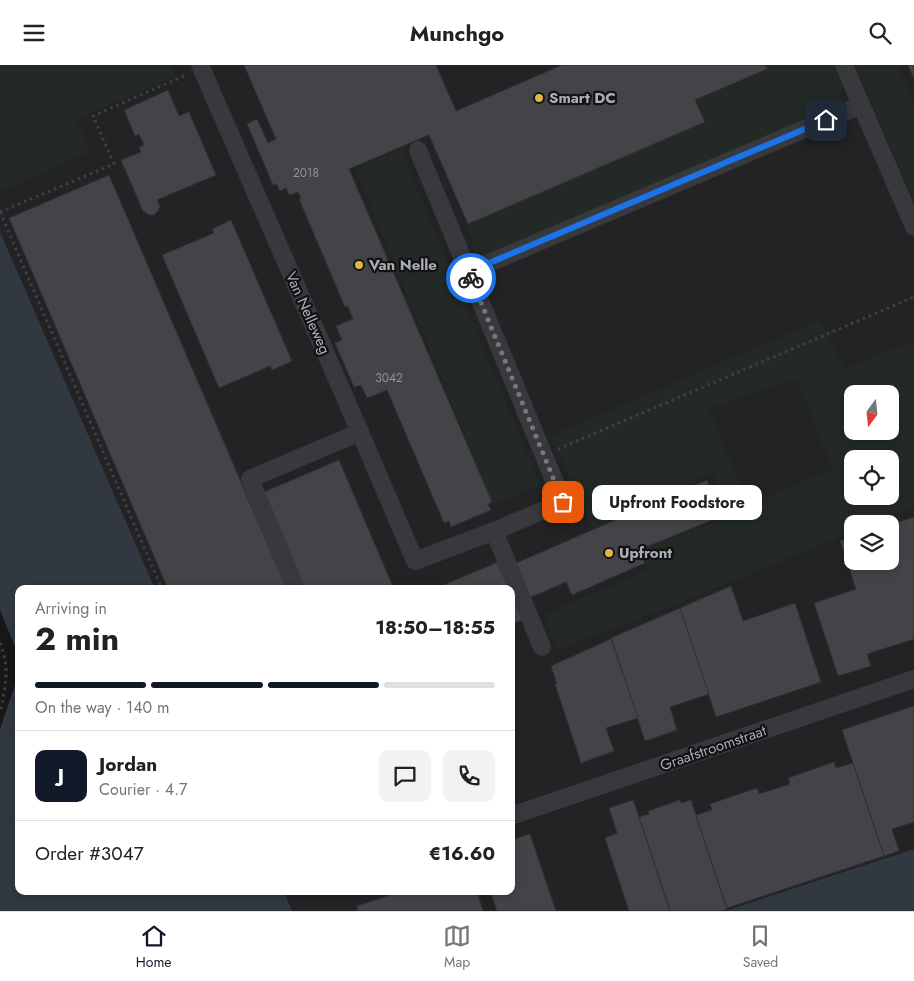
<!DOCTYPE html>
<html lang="en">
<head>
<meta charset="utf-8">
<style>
  body { margin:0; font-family:Jost,sans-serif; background:#f2f2f2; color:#222; height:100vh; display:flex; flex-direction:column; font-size:19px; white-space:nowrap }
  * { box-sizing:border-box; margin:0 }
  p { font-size:16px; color:#767676 }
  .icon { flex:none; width:28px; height:28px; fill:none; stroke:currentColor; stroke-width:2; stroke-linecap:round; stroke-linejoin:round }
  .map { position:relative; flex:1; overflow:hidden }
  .side { position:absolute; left:15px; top:520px; width:500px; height:310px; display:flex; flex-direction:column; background:#fff; border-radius:10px; box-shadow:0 2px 8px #0003 }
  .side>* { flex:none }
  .needle { width:32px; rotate:195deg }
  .controls { position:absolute; left:844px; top:320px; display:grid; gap:10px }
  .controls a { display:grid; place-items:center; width:55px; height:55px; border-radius:10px; background:#fff; box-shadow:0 2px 8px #0003; font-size:25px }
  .pin { position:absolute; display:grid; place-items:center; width:42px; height:42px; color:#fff; margin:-21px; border-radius:10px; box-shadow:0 2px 8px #0006 }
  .courier { position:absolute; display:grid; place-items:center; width:50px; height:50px; margin:-25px; border:4px solid #1a73e8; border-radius:50%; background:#fff; color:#222; box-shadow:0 1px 6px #0007 }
  .bubble { position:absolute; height:35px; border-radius:10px; background:#fff; box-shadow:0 2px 8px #0003; font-size:16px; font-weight:700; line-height:35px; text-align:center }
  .headline em { font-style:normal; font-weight:700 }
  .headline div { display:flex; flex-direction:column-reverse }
  .headline { display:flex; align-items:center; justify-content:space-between; height:85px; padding:0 20px }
  h1 { font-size:32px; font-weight:700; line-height:38px }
  .bar { display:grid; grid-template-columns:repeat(4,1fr); gap:8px 5px; align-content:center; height:60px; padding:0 20px }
  .bar i { height:6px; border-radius:4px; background:#e0e0e0 }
  .bar .selected { background:#111827 }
  .bar p { grid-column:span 4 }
  .line { display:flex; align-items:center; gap:12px; padding:0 20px; border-top:1px solid #e0e0e0 }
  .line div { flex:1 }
  .round { display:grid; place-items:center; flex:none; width:52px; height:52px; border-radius:10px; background:#f2f2f2 }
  header { display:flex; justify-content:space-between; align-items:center; height:65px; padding:0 20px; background:#fff; font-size:22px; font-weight:700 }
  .tab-bar { display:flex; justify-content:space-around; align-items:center; height:70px; border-top:1px solid #e0e0e0; background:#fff; font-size:14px; color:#767676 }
  .tab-bar a { display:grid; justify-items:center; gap:2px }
  .tab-bar .selected { color:#111827 }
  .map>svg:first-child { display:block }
  .built { fill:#232325; fill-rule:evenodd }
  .green { fill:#232a25; fill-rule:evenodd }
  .water { fill:#313840 }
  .building { fill:#444448; stroke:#313134 }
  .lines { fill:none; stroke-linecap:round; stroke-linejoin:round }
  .path { stroke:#3e4044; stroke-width:3; stroke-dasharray:2.5 4; stroke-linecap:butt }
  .minor { stroke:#38393d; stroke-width:18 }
  .done { stroke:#77787f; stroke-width:5; stroke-dasharray:0 9 }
  .route { stroke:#1a73e8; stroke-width:6 }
  .poi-dot { fill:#ddb74a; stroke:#121213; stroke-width:2 }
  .labels { text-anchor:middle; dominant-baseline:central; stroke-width:4.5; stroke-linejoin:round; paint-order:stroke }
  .number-label { font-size:12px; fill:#90939b }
  .poi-label { font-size:15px; font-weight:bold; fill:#aaadb7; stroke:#121213; text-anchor:start }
  .street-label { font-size:15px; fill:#aaadb7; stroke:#121213 }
</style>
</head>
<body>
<header><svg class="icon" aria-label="menu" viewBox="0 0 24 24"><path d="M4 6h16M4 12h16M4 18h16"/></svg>Munchgo<svg class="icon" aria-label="search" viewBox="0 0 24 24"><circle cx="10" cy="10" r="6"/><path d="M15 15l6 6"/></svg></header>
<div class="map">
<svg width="914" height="846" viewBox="0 0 914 846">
  <rect width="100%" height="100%" fill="#171718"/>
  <path class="built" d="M0,0H914V813L819,846H269L260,826H511V524H129L0,228ZM852,329H890V366H852ZM852,394H890V431H852ZM852,459H890V496H852Z"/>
  <g class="green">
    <polygon points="0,0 170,0 175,11 77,54 89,87 0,127"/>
    <polygon points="763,0 835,0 844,21 832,43 479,200 467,159 703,56 695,35 766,6"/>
    <polygon points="856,0 898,0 914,41 914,135"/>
    <polygon points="401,84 540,420 493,439 355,104"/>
    <path d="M820,255L844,303L914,276V441L872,459H852V467L670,542L557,585L544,550L648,505L641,485L730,451L713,408L593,464L550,371ZM797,313L832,404L748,440L709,344ZM852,329H890V366H852ZM852,394H890V431H852Z"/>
  </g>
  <g class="water">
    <polygon points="0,167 155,524 19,524 19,596 15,582 0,545"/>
    <polygon points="19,608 19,826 284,826 292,846 0,846 0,664"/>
    <polygon points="914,784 914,846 725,846"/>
  </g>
  <g class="building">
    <polygon points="244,0 436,0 456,46 562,0 765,0 767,4 695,35 705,57 468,159 429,70 349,104 492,437 488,439 491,445 451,462 449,456 444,458 387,325 367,333 361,320 354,322 335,278 342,275 336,261 353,254 348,241 345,242 299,134 301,133 298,127 289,130 286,123 280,126 276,119 273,120 247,59 257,54 268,78 276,74"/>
    <polygon points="908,0 914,0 914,14"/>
    <polygon points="168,25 179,51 189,47 216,110 157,135 160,141 158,146 154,150 149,150 143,146 121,95 141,87 139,83 144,79 139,69 135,71 124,45"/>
    <polygon points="109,110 287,524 168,524 9,153"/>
    <polygon points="231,155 292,296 272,305 270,301 219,323 162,190 214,168 212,164"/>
    <polygon points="339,395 394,524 305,524 264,427"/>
    <polygon points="707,415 722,451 639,485 645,498 572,530 566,517 529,533 514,499"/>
    <polygon points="914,452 914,574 867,589 871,601 838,611 814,538 856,524 840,476 852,472 852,496 890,496 890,460"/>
    <polygon points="497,497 509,524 434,524 491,500"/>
    <polygon points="731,521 743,556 795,538 821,617 716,652 680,543"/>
    <polygon points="511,529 522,555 511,559"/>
    <polygon points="680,543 709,629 670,642 677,665 645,676 611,573"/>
    <polygon points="611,574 638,653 606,663 614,686 581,698 555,619 557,619 551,601"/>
    <polygon points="914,641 914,757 892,764 899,786 884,791 842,665"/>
    <polygon points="834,697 836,703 853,698 884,791 727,843 696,750 712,745 710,739 757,723 759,729 790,719 788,713"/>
    <polygon points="633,735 639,752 670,846 629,846 605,773 617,768 609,743"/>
    <polygon points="680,735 681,738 691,735 727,844 721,846 670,846 639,752 649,749 648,746"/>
    <polygon points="530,769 556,846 497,846 490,826 511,826 511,775"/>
    <polygon points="402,826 477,826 483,846 354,846 358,845 357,841"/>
  </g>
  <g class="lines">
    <g class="path">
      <polyline points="0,147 162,524"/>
      <polyline points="0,147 114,99 93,51 186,10"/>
      <polyline points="558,384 914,232"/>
      <path d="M0,578C10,603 6,622 0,646"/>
    </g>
    <g class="minor">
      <polyline points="200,0 360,367 415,496 494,466 563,437 418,85"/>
      <polyline points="844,0 914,162"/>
      <polyline points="468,207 861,40"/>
      <polyline points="494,466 542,582"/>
      <polyline points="296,524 250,414 360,367"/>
      <polyline points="511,751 914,614"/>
    </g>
  </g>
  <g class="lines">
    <polyline class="done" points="471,213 563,437"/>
    <polyline class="route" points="471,213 468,207 826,55"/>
  </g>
  <g class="poi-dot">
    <circle cx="539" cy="33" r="5"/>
    <circle cx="359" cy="200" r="5"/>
    <circle cx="609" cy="488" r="5"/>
  </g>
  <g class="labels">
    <g class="number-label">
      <text x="306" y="108">2018</text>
      <text x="389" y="313">3042</text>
    </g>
    <g class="poi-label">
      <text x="549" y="33">Smart DC</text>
      <text x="369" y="200">Van Nelle</text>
      <text x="619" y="488">Upfront</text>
    </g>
    <g class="street-label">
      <text transform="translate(308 248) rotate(66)">Van Nelleweg</text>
      <text transform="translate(713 683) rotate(-19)">Graafstroomstraat</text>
    </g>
  </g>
</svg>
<div class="controls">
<a><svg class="needle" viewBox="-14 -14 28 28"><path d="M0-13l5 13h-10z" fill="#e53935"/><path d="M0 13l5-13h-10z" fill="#767676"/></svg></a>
<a><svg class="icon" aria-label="locate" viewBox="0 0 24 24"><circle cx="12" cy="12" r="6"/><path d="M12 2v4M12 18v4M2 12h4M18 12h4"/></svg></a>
<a><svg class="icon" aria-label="layers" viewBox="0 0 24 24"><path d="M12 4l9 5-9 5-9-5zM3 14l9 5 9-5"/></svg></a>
</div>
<div class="pin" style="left:563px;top:437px;background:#ea580c"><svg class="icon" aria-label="bag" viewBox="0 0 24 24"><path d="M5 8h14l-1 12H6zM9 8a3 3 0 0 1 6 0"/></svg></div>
<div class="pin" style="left:826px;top:55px;background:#1f2937"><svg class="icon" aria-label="home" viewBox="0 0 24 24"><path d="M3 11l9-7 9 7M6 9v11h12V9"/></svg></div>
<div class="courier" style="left:471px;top:213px"><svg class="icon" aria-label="bike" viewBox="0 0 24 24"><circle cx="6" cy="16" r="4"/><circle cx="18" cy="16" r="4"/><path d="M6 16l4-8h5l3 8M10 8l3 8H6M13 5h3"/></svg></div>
<div class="bubble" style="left:592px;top:420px;width:170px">Upfront Foodstore</div>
<section class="side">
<div class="headline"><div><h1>2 min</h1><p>Arriving in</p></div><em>18:50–18:55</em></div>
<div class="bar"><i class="selected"></i><i class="selected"></i><i class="selected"></i><i></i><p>On the way · 140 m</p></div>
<div class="line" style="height:90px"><b class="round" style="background:#111827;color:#fff">J</b><div><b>Jordan</b><p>Courier · 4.7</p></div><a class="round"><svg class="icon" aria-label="chat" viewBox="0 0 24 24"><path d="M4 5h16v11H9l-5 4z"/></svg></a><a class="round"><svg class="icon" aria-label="phone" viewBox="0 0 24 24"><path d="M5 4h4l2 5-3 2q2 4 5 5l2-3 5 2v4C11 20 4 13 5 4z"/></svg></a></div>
<div class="line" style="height:65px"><div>Order #3047</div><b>€16.60</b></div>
</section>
</div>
<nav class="tab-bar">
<a class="selected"><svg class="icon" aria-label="home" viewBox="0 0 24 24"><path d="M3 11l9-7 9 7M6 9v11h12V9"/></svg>Home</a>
<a><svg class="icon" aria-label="map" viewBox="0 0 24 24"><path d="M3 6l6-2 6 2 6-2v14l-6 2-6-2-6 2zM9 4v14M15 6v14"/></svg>Map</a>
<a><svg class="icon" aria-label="saved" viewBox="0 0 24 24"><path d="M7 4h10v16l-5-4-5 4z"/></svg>Saved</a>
</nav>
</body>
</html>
